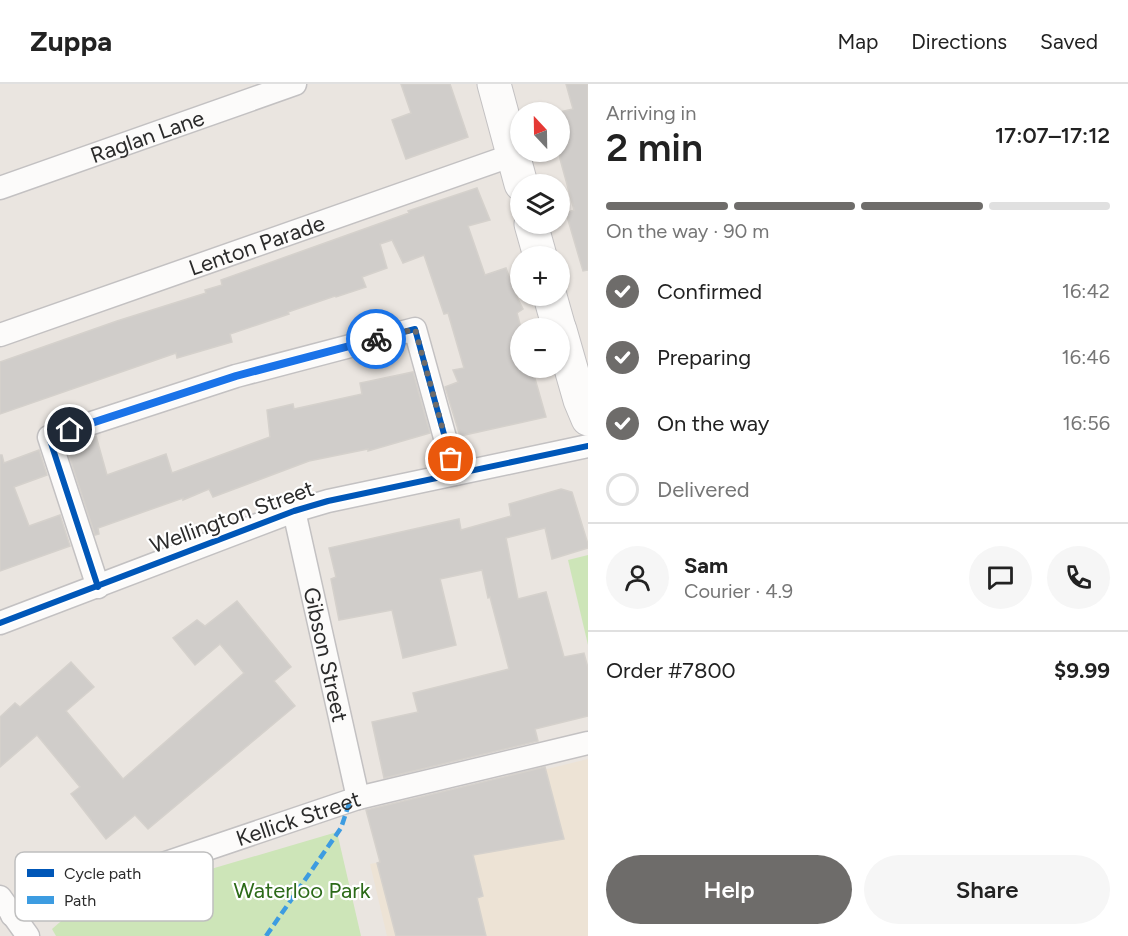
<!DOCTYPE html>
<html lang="en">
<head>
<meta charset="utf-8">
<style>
  body { margin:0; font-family:Figtree,sans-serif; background:#f6f6f6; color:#222; height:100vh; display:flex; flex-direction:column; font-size:22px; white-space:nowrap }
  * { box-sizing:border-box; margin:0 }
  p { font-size:20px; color:#767676 }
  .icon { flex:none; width:33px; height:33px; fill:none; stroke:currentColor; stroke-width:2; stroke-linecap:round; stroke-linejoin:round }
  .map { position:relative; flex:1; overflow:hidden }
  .details { display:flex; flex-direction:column; background:#fff; width:540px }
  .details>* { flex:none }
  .needle { width:39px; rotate:338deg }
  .fabs { position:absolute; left:510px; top:18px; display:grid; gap:12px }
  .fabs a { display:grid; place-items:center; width:60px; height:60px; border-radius:50%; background:#fff; box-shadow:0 2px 4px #0004; font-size:30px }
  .pin { position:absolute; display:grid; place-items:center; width:51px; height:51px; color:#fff; margin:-26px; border:3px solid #fff; border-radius:50%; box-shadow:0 2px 6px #0007 }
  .courier { position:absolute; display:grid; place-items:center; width:60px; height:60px; margin:-30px; border:4px solid #1a73e8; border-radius:50%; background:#fff; color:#222; box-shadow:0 2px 8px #0007 }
  .headline em { font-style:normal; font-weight:600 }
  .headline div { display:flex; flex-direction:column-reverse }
  .headline { display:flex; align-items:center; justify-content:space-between; height:102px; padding:0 18px }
  h1 { font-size:39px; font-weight:600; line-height:45px }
  .bar { display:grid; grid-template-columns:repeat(4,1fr); gap:9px 6px; align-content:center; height:72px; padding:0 18px }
  .bar i { height:8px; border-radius:4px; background:#e0e0e0 }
  .bar .selected { background:#6e6c6a }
  .bar p { grid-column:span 4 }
  .line { display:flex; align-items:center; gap:15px; padding:0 18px; border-top:2px solid #e0e0e0 }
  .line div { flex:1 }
  .round { display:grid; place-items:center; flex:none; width:63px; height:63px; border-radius:32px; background:#f6f6f6 }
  ol { padding:0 18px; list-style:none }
  li { display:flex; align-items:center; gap:18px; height:66px }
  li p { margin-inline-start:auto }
  li .icon { padding:6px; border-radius:50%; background:#6e6c6a; color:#fff; stroke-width:4 }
  li:last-child { color:#767676 }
  li i { width:33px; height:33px; border:3px solid #e0e0e0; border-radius:50% }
  .cta { display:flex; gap:12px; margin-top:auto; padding:12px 18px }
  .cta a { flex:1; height:69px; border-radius:36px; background:#6e6c6a; color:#fff; font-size:24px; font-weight:600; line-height:69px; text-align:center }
  .cta a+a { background:#f6f6f6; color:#222 }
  header { display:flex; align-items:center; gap:36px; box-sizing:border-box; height:84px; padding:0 30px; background:#fff; border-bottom:2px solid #e0e0e0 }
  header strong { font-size:28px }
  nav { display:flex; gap:33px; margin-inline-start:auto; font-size:21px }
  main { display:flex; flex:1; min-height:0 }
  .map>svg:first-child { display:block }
  .education { fill:#ede3d5 }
  .green { fill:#cde5b8 }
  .building { fill:#d0cdca; stroke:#d5d1cc; stroke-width:1.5 }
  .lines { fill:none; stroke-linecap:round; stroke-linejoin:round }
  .minor-casing { stroke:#c3c1c2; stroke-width:25 }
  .secondary-casing { stroke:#c3c1c2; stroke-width:35 }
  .minor { stroke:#fcfbfa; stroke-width:22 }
  .secondary { stroke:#fcfbfa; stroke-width:33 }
  .quiet { stroke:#3d9ce1; stroke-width:4.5; stroke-dasharray:9 4.5; stroke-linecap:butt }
  .cycleway-casing { stroke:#fff; stroke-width:10 }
  .cycleway { stroke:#0057b8; stroke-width:6 }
  .done { stroke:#6e6c6a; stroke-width:6; stroke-dasharray:0 10.8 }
  .route { stroke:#1a73e8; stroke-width:8 }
  .labels { text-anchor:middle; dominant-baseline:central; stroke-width:4.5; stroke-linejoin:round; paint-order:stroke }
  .street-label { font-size:22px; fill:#2b2b2b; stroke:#fff }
  .park-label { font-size:22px; fill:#2c6a18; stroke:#fff }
  .key { fill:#fff; stroke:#bfbfbf; stroke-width:1.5 }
  .key-label { font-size:16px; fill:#2b2b2b }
</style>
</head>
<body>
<header>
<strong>Zuppa</strong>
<nav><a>Map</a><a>Directions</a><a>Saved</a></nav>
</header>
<main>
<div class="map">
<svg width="588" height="852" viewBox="0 0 588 852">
  <rect width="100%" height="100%" fill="#eae5e0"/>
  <polygon class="education" points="588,675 588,852 387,852 370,780 552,744 539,687"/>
  <g class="green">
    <polygon points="588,471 588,561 568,476"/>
    <polygon points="337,748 361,852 56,852 52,845 75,825"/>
  </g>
  <g class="building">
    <polygon points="401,0 450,0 468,53 406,75 392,36 411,29"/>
    <polygon points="566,0 588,0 588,186 583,187 566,129 574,126 560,75 559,28 573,25"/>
    <polygon points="477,104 490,136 468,142 485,191 506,184 516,211 523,225 517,229 520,240 520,284 532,284 546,333 460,352 445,303 458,298 453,286 464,284 448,229 444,230 424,171 403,179 392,156 380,160 387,184 362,193 366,203 336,213 335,212 288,228 289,230 230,250 232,258 177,274 176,269 0,330 0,278 117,237 206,209 205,206 222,201 221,196 409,129 408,127"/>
    <polygon points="413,288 430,349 368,367 368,365 309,377 213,413 209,405 183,416 183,414 98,444 99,450 95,451 66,362 96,352 107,391 166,370 172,389 270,353 267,326 293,320 294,325 362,310 360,299"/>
    <polygon points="39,366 47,391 14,403 29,442 60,431 70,462 0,487 0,371 2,371 4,379"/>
    <polygon points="561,405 572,408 588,460 588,464 552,475 545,444 506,454 518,515 546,508 564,573 584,569 588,584 588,632 535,645 538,657 384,694 372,638 418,628 413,609 509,585 490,513 488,514 482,486 440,495 456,561 403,574 392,526 339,536 331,495 336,493 329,464 459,435 461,446 511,432 509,420"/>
    <polygon points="237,517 291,583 274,597 295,622 148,745 135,731 106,755 71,710 80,703 37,651 0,683 0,633 15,619 20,623 71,578 94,603 66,627 123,695 244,589 220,560 195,581 173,554 197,536 205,542"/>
    <polygon points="545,683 564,755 473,771 483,812 477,814 486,852 396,852 377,779 380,778 366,726"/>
  </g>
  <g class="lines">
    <defs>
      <g id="minor">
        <path id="s1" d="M0,104L295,0"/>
        <path id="s2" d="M0,251L513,71"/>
        <path id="s3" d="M294,427L358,714"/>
        <polyline points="98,503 49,353 236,292 415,245 455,390"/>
        <polyline points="0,539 294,427 328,417 588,362"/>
        <polyline points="0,813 28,852"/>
        <path id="s4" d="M12,831L358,714L588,659"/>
      </g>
      <g id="secondary">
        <polyline points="494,0 521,100"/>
        <polyline points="531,140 540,172"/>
        <polyline points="550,212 559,244"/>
        <polyline points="560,246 580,316 588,335"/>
      </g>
    </defs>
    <use href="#minor" class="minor-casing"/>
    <use href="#secondary" class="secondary-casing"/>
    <use href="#minor" class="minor"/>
    <use href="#secondary" class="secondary"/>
    <polyline class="quiet" points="266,852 341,744 350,717"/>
    <defs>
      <g id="cycleway">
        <polyline points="98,503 49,353 236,292 415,245 455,390"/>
        <polyline points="0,539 294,427 328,417 588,362"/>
      </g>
    </defs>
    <use href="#cycleway" class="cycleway-casing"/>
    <use href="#cycleway" class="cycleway"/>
  </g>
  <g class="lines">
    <polyline class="done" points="376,255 415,245 451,375"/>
    <polyline class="route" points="70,346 236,292 376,255"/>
  </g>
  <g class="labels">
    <g class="street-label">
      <text stroke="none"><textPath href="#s1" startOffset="156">Raglan Lane</textPath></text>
      <text stroke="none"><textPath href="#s2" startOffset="272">Lenton Parade</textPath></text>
      <text transform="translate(232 433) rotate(-20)">Wellington Street</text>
      <text stroke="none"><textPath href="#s3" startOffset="147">Gibson Street</textPath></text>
      <text stroke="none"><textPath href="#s4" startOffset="302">Kellick Street</textPath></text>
    </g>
    <g class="park-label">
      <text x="302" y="806">Waterloo Park</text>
    </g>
  </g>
  <rect x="15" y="768" width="198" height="69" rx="9" class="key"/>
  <rect x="27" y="785" width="27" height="8" fill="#0057b8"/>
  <rect x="27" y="812" width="27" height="8" fill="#3d9ce1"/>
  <g class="key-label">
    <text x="64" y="795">Cycle path</text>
    <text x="64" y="822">Path</text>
  </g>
</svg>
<div class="fabs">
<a><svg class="needle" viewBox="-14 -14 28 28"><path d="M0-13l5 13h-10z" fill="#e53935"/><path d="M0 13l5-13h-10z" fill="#767676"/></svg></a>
<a><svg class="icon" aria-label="layers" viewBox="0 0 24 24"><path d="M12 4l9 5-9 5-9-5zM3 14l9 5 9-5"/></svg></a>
<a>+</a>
<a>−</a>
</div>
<div class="pin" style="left:451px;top:375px;background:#ea580c"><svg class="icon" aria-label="bag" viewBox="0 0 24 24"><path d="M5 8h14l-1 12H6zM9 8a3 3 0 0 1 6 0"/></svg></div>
<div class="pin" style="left:70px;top:346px;background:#1f2937"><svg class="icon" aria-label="home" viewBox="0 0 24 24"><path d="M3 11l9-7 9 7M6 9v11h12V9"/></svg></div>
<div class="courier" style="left:376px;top:255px"><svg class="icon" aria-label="bike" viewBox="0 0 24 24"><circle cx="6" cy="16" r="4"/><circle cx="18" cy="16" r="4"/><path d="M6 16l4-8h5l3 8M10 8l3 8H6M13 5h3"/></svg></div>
</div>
<section class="details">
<div class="headline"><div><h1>2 min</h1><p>Arriving in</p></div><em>17:07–17:12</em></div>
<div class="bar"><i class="selected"></i><i class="selected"></i><i class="selected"></i><i></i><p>On the way · 90 m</p></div>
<ol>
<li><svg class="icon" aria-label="check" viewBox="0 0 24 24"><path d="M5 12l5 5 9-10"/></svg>Confirmed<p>16:42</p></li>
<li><svg class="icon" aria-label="check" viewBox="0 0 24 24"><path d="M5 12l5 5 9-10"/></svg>Preparing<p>16:46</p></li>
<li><svg class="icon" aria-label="check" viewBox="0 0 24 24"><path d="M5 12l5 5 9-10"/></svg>On the way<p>16:56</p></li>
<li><i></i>Delivered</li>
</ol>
<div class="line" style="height:108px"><a class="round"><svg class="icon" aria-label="person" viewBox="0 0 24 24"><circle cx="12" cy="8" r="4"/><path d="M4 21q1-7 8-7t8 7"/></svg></a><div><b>Sam</b><p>Courier · 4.9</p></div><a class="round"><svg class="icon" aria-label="chat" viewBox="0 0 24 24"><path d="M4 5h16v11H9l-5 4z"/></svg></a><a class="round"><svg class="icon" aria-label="phone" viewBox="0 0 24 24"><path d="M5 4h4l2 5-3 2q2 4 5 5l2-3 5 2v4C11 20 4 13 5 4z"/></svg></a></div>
<div class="line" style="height:78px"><div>Order #7800</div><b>$9.99</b></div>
<div class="cta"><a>Help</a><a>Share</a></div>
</section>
</main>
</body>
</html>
